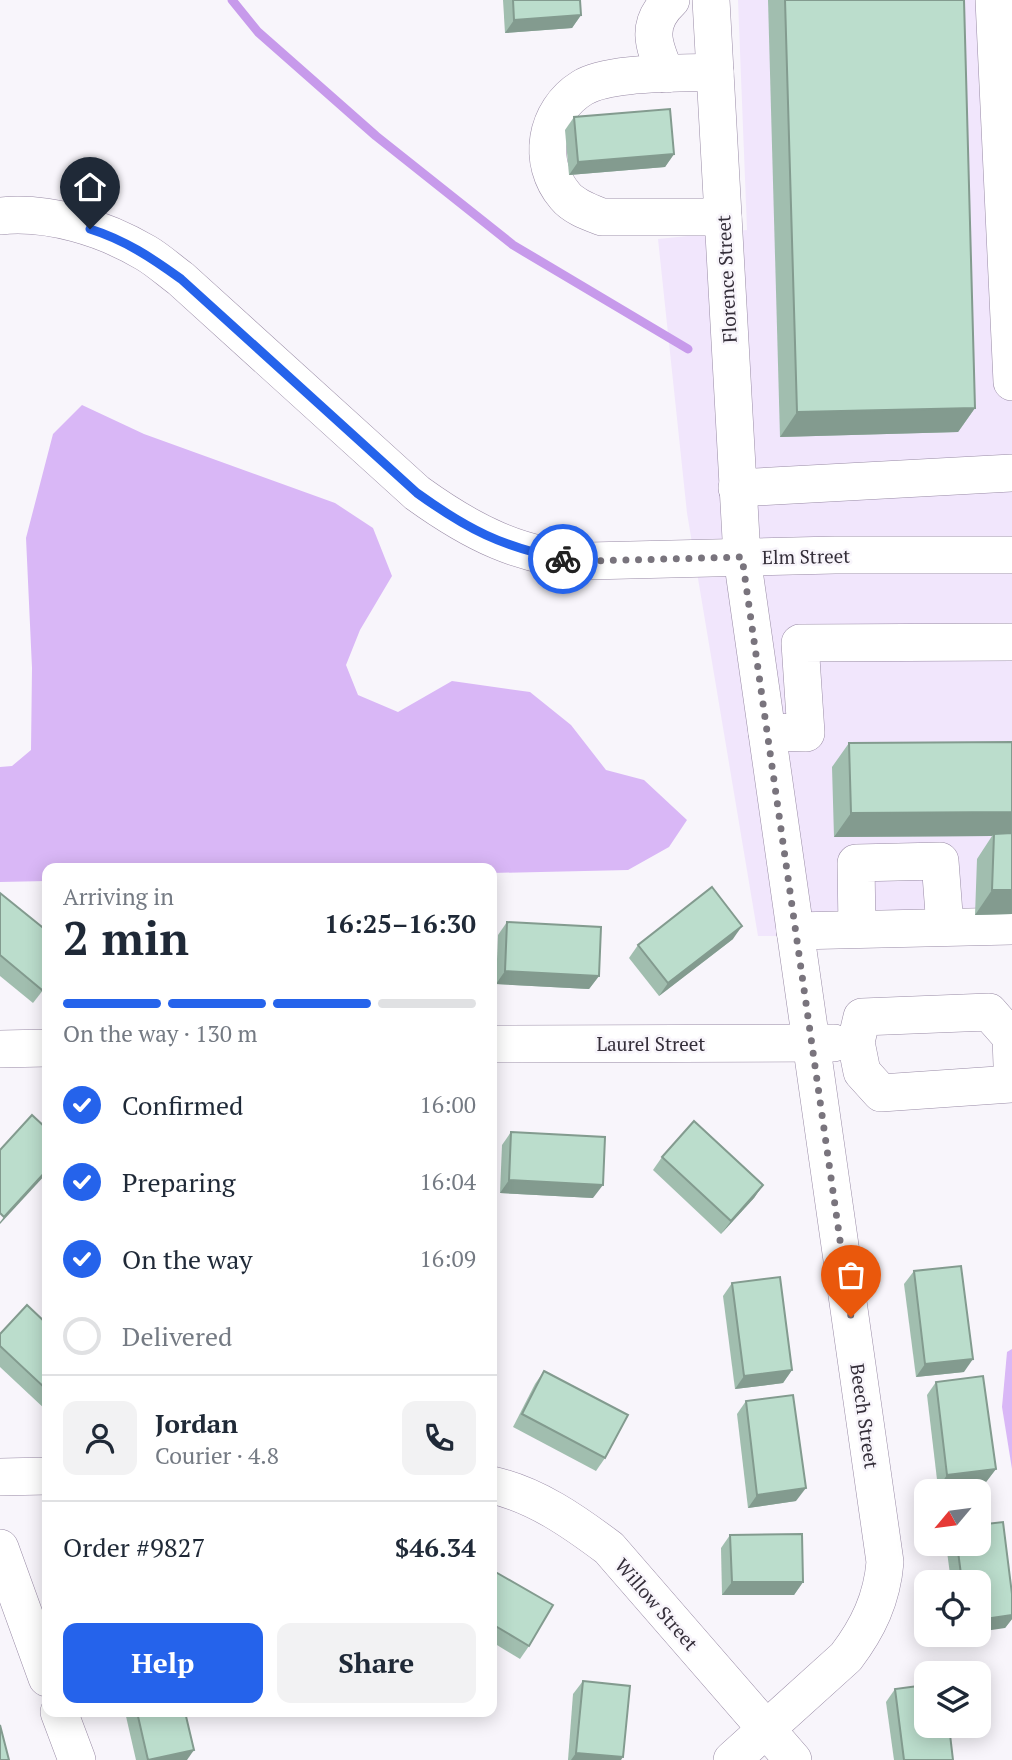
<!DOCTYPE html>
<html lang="en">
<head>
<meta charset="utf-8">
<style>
  body { margin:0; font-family:"PT Serif",serif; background:#f2f2f3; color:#1f2937; height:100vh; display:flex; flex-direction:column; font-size:26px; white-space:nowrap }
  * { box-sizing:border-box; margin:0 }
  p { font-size:23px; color:#747a83 }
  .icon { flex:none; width:38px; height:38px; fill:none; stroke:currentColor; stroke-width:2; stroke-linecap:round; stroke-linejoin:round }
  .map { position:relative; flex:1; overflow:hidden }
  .sheet { position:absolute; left:42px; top:863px; width:455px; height:854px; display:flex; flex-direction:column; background:#fff; border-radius:14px; box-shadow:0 4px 18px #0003 }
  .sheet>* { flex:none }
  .needle { width:46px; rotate:241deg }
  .fabs { position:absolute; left:914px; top:1479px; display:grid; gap:14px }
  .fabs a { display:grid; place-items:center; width:77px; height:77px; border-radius:14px; background:#fff; box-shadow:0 4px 18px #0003; font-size:35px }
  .pin { position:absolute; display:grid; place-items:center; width:60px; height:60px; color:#fff; margin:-72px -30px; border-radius:50% 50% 50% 0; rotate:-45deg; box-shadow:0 0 7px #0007 }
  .pin .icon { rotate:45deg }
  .courier { position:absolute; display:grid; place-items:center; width:70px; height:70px; margin:-35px; border:5px solid #2563eb; border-radius:50%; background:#fff; color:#222; box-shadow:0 2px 9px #0007 }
  .head em { font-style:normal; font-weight:700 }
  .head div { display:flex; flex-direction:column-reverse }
  .head { display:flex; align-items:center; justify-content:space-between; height:119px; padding:0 21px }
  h1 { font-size:46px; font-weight:700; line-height:52px }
  .bar { display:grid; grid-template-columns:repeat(4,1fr); gap:10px 7px; align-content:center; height:84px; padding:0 21px }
  .bar i { height:9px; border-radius:5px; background:#e0e1e3 }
  .bar .current { background:#2563eb }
  .bar p { grid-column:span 4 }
  .line { display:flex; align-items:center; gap:18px; padding:0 21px; border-top:2px solid #e0e1e3 }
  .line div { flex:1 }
  .round { display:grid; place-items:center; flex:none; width:74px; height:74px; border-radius:14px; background:#f2f2f3 }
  ol { padding:0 21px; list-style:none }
  li { display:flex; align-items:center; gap:21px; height:77px }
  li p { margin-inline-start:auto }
  li .icon { padding:7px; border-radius:50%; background:#2563eb; color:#fff; stroke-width:4 }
  li:last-child { color:#747a83 }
  li i { width:38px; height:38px; border:4px solid #e0e1e3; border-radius:50% }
  .cta { display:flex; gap:14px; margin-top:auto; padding:14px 21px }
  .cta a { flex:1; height:80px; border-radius:14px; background:#2563eb; color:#fff; font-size:28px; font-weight:700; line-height:80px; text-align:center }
  .cta a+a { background:#f2f2f3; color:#1f2937 }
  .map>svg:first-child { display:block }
  .built { fill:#f1e6fc }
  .green { fill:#d9b7f6 }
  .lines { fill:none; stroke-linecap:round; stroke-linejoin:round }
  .stream { stroke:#c79aeb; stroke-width:9 }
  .minor-casing { stroke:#998ba6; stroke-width:38 }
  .minor { stroke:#fff; stroke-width:37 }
  .wall { fill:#a1beaf }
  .shaded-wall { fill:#839b8f }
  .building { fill:#bdc; stroke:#839b8f; stroke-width:2 }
  .done { stroke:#79747d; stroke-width:7; stroke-dasharray:0 12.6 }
  .route { stroke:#2563eb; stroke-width:9 }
  .labels { text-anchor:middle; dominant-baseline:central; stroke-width:5; stroke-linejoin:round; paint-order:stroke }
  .street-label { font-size:19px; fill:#342e39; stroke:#f8f5fb }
</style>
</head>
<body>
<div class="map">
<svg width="1012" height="1760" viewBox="0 0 1012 1760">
  <rect width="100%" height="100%" fill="#f8f5fb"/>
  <polygon class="built" points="738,0 1012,0 1012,937 758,936 687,513 658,239 747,230"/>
  <g class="green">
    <polygon points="82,405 144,434 335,503 373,528 392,576 360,630 346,665 358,695 398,712 452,681 530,692 571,725 606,770 644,780 687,820 669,847 628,870 492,873 492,868 47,868 47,881 0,882 0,767 12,766 31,750 32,668 26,538 53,434"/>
    <polygon points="1012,1349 1012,1469 1002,1407 1007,1352"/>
  </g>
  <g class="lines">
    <polyline class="stream" points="232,0 258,32 376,136 513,245 688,349"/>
    <defs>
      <g id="minor">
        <path d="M711,0L742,557L885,1562C882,1599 868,1628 846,1657L732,1760"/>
        <polyline points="994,0 1012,382"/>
        <path d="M715,72C682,74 609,71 582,88C545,111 536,162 565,196C574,207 589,212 602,217H723"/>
        <path d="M666,74C653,45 645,24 671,0"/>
        <path d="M0,216C49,211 104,228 146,253C158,260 170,271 181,279L417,493C471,532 521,558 589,561L835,555H1012"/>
        <polyline points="737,488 1012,473"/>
        <polyline points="767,732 806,733 800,643 1012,642"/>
        <polyline points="857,928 856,863 940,861 945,927"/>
        <polyline points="795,931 1012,926"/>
        <polyline points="492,1044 834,1043"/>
        <polyline points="0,1049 47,1048"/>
        <polyline points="1012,1065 1011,1037 989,1012 862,1017 856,1042 862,1072 881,1093 1012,1084"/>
        <polyline points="0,1477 47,1476"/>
        <path d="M492,1485C536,1495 573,1521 609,1548L793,1760"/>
        <polyline points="0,1548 47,1678"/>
        <polyline points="59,1712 77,1760"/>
      </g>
    </defs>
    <use href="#minor" class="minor-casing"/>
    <use href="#minor" class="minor"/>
  </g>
  <g class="wall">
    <polygon points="503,0 580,0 581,15 572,28 505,33"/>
    <polygon points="768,0 964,0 975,408 958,432 780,437"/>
    <polygon points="574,117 674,154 665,167 569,175 565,130"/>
    <polygon points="1012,742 1012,914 975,915 977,859 992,836 834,837 832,767 849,743"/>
    <polygon points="0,893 47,931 47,985 33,1003 0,976"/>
    <polygon points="507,922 599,976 589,989 496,984 498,935"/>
    <polygon points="733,939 659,996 629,958 638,945"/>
    <polygon points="511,1132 593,1198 500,1193 502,1145"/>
    <polygon points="662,1157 763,1185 754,1198 721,1234 653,1170"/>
    <polygon points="914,1271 964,1372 916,1377 904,1284"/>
    <polygon points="732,1283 792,1370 783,1383 735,1389 723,1296"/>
    <polygon points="47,1324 47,1411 0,1367 0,1334"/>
    <polygon points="544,1371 605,1458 596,1471 513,1427 535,1384"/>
    <polygon points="936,1382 996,1469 986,1482 938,1488 927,1395"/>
    <polygon points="746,1401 796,1501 748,1508 737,1414"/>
    <polygon points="730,1535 803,1582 794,1595 722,1595 721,1548"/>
    <polygon points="946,1544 978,1544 1012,1594 1012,1619 1005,1628 978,1582 951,1582"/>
    <polygon points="492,1570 529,1646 520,1659 492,1642"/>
    <polygon points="583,1681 621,1760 568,1760 573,1694"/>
    <polygon points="895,1689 953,1760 894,1760 886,1702"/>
    <polygon points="125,1712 185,1712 187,1760 136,1760"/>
  </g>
  <g class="shaded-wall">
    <polygon points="581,15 572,28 505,33 514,20"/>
    <polygon points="674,154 665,167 569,175 578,162"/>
    <polygon points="975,408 958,432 780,437 797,412"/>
    <polygon points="1012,812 1012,836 994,834 992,836 834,837 851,813"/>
    <polygon points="992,890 1012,890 1012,914 975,915"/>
    <polygon points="742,926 733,939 659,996 668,983"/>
    <polygon points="505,971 599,976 589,989 496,984"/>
    <polygon points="47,1170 47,1173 0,1224 0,1222 4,1217"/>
    <polygon points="509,1180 603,1185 593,1198 500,1193"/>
    <polygon points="763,1185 754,1198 721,1234 731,1221"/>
    <polygon points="973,1359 964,1372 916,1377 925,1364"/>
    <polygon points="792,1370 783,1383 735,1389 744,1376"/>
    <polygon points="996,1469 986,1482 938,1488 947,1475"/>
    <polygon points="806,1488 796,1501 748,1508 757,1495"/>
    <polygon points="732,1582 803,1582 794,1595 722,1595"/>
    <polygon points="1012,1615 1012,1619 1005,1628 978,1632 978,1620"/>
    <polygon points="194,1750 187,1760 150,1760"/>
    <polygon points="576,1753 623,1757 621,1760 571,1760"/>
  </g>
  <g class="building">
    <polygon points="513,0 580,0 581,15 514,20"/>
    <polygon points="785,0 964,0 975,408 797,412"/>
    <polygon points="670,109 674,154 578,162 574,117"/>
    <polygon points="1012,742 1012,812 851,813 849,743"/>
    <polygon points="1012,833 1012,890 992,890 994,834"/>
    <polygon points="712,887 742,926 668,983 638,945"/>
    <polygon points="0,893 47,931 47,983 42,990 0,955"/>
    <polygon points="507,922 601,927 599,976 505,971"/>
    <polygon points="32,1115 47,1129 47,1170 4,1217 0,1213 0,1150"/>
    <polygon points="694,1121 763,1185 731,1221 662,1157"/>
    <polygon points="511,1132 605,1137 603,1185 509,1180"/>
    <polygon points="961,1266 973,1359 925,1364 914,1271"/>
    <polygon points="780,1277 792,1370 744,1376 732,1283"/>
    <polygon points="27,1305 47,1324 47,1390 0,1346 0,1334"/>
    <polygon points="492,1354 493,1354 492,1386"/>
    <polygon points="544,1371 628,1415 605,1458 522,1414"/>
    <polygon points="983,1376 996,1469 947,1475 936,1382"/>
    <polygon points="793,1395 806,1488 757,1495 746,1401"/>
    <polygon points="1003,1522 1012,1594 1012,1615 978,1620 978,1582 962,1582 957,1544 978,1544 978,1525"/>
    <polygon points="802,1534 803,1582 732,1582 730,1535"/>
    <polygon points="492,1570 553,1605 529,1646 492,1624"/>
    <polygon points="583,1681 630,1686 623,1757 576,1753"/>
    <polygon points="926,1685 926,1726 949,1726 953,1760 904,1760 895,1689"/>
    <polygon points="137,1712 185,1712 194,1750 148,1760"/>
    <polygon points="0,1725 9,1760 0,1760"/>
  </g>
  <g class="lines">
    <polyline class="done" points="563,559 589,561 742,557 851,1317"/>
    <path class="route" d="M90,229C125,240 152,258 181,279L417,493C467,529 502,547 563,559"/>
  </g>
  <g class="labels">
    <g class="street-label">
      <text transform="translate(726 279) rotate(-93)">Florence Street</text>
      <text transform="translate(806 556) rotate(-1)">Elm Street</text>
      <text x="651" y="1043">Laurel Street</text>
      <text transform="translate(865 1416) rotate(82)">Beech Street</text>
      <text transform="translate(657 1604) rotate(49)">Willow Street</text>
    </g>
  </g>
</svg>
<div class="fabs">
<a><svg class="needle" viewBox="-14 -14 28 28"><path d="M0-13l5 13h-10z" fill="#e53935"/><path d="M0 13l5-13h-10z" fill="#747a83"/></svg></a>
<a><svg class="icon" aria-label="locate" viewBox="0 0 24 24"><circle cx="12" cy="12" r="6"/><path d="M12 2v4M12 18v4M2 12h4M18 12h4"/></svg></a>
<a><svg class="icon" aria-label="layers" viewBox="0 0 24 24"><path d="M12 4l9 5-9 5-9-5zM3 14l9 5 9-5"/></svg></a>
</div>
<div class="pin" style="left:851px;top:1317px;background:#ea580c"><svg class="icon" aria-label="bag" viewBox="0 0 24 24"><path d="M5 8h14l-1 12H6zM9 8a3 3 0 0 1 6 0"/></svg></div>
<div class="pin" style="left:90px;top:229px;background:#1f2937"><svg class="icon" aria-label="home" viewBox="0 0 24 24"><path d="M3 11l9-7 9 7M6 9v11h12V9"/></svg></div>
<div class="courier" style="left:563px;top:559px"><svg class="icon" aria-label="bike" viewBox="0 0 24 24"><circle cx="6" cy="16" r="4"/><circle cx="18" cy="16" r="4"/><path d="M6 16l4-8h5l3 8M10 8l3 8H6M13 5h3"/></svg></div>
<section class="sheet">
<div class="head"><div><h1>2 min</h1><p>Arriving in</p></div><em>16:25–16:30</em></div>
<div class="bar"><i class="current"></i><i class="current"></i><i class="current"></i><i></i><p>On the way · 130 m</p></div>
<ol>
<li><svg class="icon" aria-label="check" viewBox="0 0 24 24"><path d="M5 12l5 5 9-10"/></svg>Confirmed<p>16:00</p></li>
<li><svg class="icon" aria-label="check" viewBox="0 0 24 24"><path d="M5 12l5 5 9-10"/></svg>Preparing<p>16:04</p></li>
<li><svg class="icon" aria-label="check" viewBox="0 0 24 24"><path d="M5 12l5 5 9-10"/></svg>On the way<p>16:09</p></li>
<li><i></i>Delivered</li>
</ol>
<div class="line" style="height:126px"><a class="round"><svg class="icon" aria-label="person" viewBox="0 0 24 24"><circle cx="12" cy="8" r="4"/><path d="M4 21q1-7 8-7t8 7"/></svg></a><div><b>Jordan</b><p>Courier · 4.8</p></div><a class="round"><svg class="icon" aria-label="phone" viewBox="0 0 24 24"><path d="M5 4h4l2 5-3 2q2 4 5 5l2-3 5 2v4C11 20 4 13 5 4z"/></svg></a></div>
<div class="line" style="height:91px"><div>Order #9827</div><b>$46.34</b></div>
<div class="cta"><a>Help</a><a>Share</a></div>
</section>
</div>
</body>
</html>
